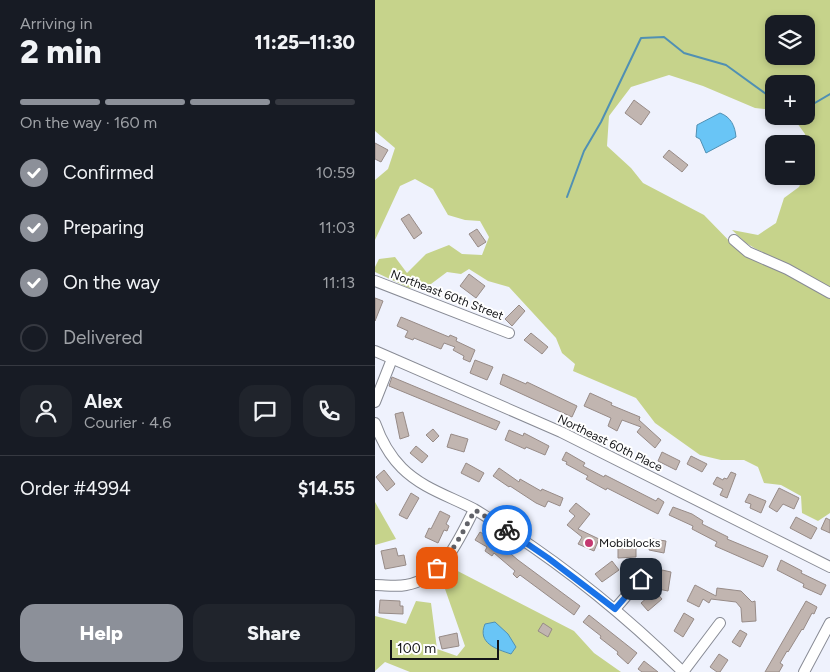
<!DOCTYPE html>
<html lang="en">
<head>
<meta charset="utf-8">
<style>
  body { margin:0; font-family:Figtree,sans-serif; background:#20242c; color:#f1f3f6; height:100vh; display:flex; flex-direction:column; font-size:19px; white-space:nowrap }
  * { box-sizing:border-box; margin:0 }
  p { font-size:16px; color:#9ea1a6 }
  .icon { flex:none; width:28px; height:28px; fill:none; stroke:currentColor; stroke-width:2; stroke-linecap:round; stroke-linejoin:round }
  .map { position:relative; flex:1; overflow:hidden }
  .panel { display:flex; flex-direction:column; background:#171b24; width:375px }
  .panel>* { flex:none }
  .controls { position:absolute; left:390px; top:15px; display:grid; gap:10px }
  .controls a { display:grid; place-items:center; width:50px; height:50px; border-radius:10px; background:#171b24; box-shadow:0 2px 8px #0003; font-size:25px }
  .scale { position:absolute; left:15px; bottom:12px; width:109px; box-sizing:border-box; padding-left:5px; border:2px solid #141518; border-top:0; font-size:14px; line-height:18px; white-space:nowrap; color:#141518; -webkit-text-stroke:4px #fff; paint-order:stroke }
  .pin { position:absolute; display:grid; place-items:center; width:42px; height:42px; color:#fff; margin:-21px; border-radius:10px; box-shadow:0 2px 8px #0006 }
  .courier { position:absolute; display:grid; place-items:center; width:50px; height:50px; margin:-25px; border:4px solid #1a73e8; border-radius:50%; background:#fff; color:#222; box-shadow:0 1px 6px #0007 }
  .head em { font-style:normal; font-weight:800 }
  .head div { display:flex; flex-direction:column-reverse }
  .head { display:flex; align-items:center; justify-content:space-between; height:85px; padding:0 20px }
  h1 { font-size:32px; font-weight:800; line-height:38px }
  .bar { display:grid; grid-template-columns:repeat(4,1fr); gap:8px 5px; align-content:center; height:60px; padding:0 20px }
  .bar i { height:6px; border-radius:4px; background:#363941 }
  .bar .selected { background:#8c9099 }
  .bar p { grid-column:span 4 }
  .line { display:flex; align-items:center; gap:12px; padding:0 20px; border-top:1px solid #363941 }
  .line div { flex:1 }
  .round { display:grid; place-items:center; flex:none; width:52px; height:52px; border-radius:15px; background:#20242c }
  ol { padding:0 20px; list-style:none }
  li { display:flex; align-items:center; gap:15px; height:55px }
  li p { margin-inline-start:auto }
  li .icon { padding:5px; border-radius:50%; background:#8c9099; color:#fff; stroke-width:4 }
  li:last-child { color:#9ea1a6 }
  li i { width:28px; height:28px; border:2px solid #363941; border-radius:50% }
  .button { display:flex; gap:10px; margin-top:auto; padding:10px 20px }
  .button a { flex:1; height:58px; border-radius:15px; background:#8c9099; color:#fff; font-size:20px; font-weight:800; line-height:58px; text-align:center }
  .button a+a { background:#20242c; color:#f1f3f6 }
  main { display:flex; flex:1; min-height:0 }
  .map>svg:first-child { display:block }
  .green { fill:#c6d38b; fill-rule:evenodd }
  .water { fill:#69c5f6; stroke:#5090b3 }
  .lines { fill:none; stroke-linecap:round; stroke-linejoin:round }
  .stream { stroke:#5090b3; stroke-width:2 }
  .building { fill:#c1b5b0; stroke:#978b87 }
  .minor-casing { stroke:#888b95; stroke-width:12 }
  .minor { stroke:#fff; stroke-width:10 }
  .done { stroke:#616268; stroke-width:5; stroke-dasharray:0 9 }
  .route { stroke:#1a73e8; stroke-width:6 }
  .poi-dot { fill:#c43970; stroke:#fff; stroke-width:2 }
  .labels { text-anchor:middle; dominant-baseline:central; stroke-width:4; stroke-linejoin:round; paint-order:stroke }
  .street-label { font-size:12px; fill:#141518; stroke:#fff }
  .poi-label { font-size:12px; fill:#141518; stroke:#fff; text-anchor:start }
</style>
</head>
<body>
<main>
<section class="panel">
<div class="head"><div><h1>2 min</h1><p>Arriving in</p></div><em>11:25–11:30</em></div>
<div class="bar"><i class="selected"></i><i class="selected"></i><i class="selected"></i><i></i><p>On the way · 160 m</p></div>
<ol>
<li><svg class="icon" aria-label="check" viewBox="0 0 24 24"><path d="M5 12l5 5 9-10"/></svg>Confirmed<p>10:59</p></li>
<li><svg class="icon" aria-label="check" viewBox="0 0 24 24"><path d="M5 12l5 5 9-10"/></svg>Preparing<p>11:03</p></li>
<li><svg class="icon" aria-label="check" viewBox="0 0 24 24"><path d="M5 12l5 5 9-10"/></svg>On the way<p>11:13</p></li>
<li><i></i>Delivered</li>
</ol>
<div class="line" style="height:90px"><a class="round"><svg class="icon" aria-label="person" viewBox="0 0 24 24"><circle cx="12" cy="8" r="4"/><path d="M4 21q1-7 8-7t8 7"/></svg></a><div><b>Alex</b><p>Courier · 4.6</p></div><a class="round"><svg class="icon" aria-label="chat" viewBox="0 0 24 24"><path d="M4 5h16v11H9l-5 4z"/></svg></a><a class="round"><svg class="icon" aria-label="phone" viewBox="0 0 24 24"><path d="M5 4h4l2 5-3 2q2 4 5 5l2-3 5 2v4C11 20 4 13 5 4z"/></svg></a></div>
<div class="line" style="height:65px"><div>Order #4994</div><b>$14.55</b></div>
<div class="button"><a>Help</a><a>Share</a></div>
</section>
<div class="map">
<svg width="455" height="672" viewBox="0 0 455 672">
  <rect width="100%" height="100%" fill="#eff2fd"/>
  <g class="green">
    <path d="M0,0H455V287L381,249L371,243L357,230L383,235L401,223L409,198L424,187L429,176H431V171L436,161L430,134L417,116H431V84H399V110L380,108L328,86L294,75L256,87L234,116L232,146L256,168L268,183L329,215L366,253L393,264L455,297V513L443,521L427,513L426,496L406,485L389,483L383,467L369,460H346L325,455L280,423L261,398L198,371L200,364L187,353L181,338L134,287L113,281L94,269L86,274L72,272L56,284L34,288L0,272V267L4,259L20,257L32,273L51,254L74,245L87,254L107,255L114,237L105,221L90,220L73,215L58,189L40,179L25,186L0,240V180L13,169L20,148L0,131ZM399,24H431V56H399Z"/>
    <polygon points="0,502 21,539 0,545"/>
    <polygon points="71,565 199,631 219,653 246,672 35,672 10,662 0,671 0,616 31,624 41,601 56,603 62,649 82,656 90,646 70,589"/>
  </g>
  <g class="water">
    <path d="M345,113C356,117 360,126 361,137L331,153L325,139L321,137L322,125Z"/>
    <path d="M120,622L133,634L141,647L136,654C121,649 102,643 110,624Z"/>
  </g>
  <g class="lines">
    <g class="stream">
      <polyline points="431,106 433,107 455,94"/>
      <polyline points="192,197 209,151 226,122 266,38 289,37 309,53 351,65 391,94 399,97"/>
    </g>
  </g>
  <g class="building">
    <polygon points="259,100 275,112 266,125 250,113"/>
    <polygon points="0,143 13,150 6,162 0,159"/>
    <polygon points="294,150 313,165 307,172 288,157"/>
    <polygon points="34,214 47,233 39,239 26,219"/>
    <polygon points="102,229 111,242 103,247 94,234"/>
    <polygon points="94,274 110,286 101,298 85,286"/>
    <polygon points="0,298 8,301 0,321"/>
    <polygon points="144,305 150,311 137,326 130,319"/>
    <polygon points="26,317 74,337 75,335 82,338 81,341 100,350 95,362 88,359 89,356 78,350 80,347 69,343 66,349 39,338 38,340 30,337 33,331 22,326"/>
    <polygon points="156,333 173,347 167,354 149,340"/>
    <polygon points="100,360 118,367 112,380 95,373"/>
    <polygon points="128,374 151,384 152,382 202,406 197,417 125,384"/>
    <polygon points="17,377 125,422 121,430 14,386"/>
    <polygon points="215,393 237,403 236,405 265,417 264,420 286,440 280,448 262,432 266,427 247,420 242,431 233,426 236,418 209,406"/>
    <polygon points="28,412 34,436 25,439 20,414"/>
    <polygon points="58,429 64,436 58,442 51,435"/>
    <polygon points="134,430 148,436 149,433 174,446 170,455 151,447 150,449 130,440"/>
    <polygon points="76,434 93,439 89,452 72,447"/>
    <polygon points="41,446 53,456 47,463 35,453"/>
    <polygon points="191,452 210,463 208,466 229,477 230,475 281,501 283,498 289,502 283,514 232,488 231,490 211,479 213,476 191,464 192,462 187,460"/>
    <polygon points="287,452 305,461 301,470 283,461"/>
    <polygon points="316,456 332,464 327,472 312,464"/>
    <polygon points="91,463 109,473 104,482 86,473"/>
    <polygon points="124,468 144,482 145,479 166,491 167,489 188,498 185,506 173,501 170,507 161,503 135,486 134,487 118,476"/>
    <polygon points="9,470 20,484 12,491 1,477"/>
    <polygon points="356,472 361,474 352,498 345,495 348,489 338,484 342,477 348,480 349,478 352,479"/>
    <polygon points="404,488 424,498 419,509 408,504 402,512 394,507"/>
    <polygon points="36,493 44,498 32,519 24,515"/>
    <polygon points="374,494 391,501 386,513 375,508 376,504 370,502"/>
    <polygon points="201,503 215,514 203,529 224,539 219,551 203,544 207,537 192,525 200,516 194,511"/>
    <polygon points="298,507 317,514 328,521 327,524 353,537 352,539 393,556 388,567 340,546 342,542 317,529 318,526 294,515"/>
    <polygon points="65,511 75,516 71,524 74,526 72,531 69,530 63,543 50,537 54,528 56,529"/>
    <polygon points="421,517 442,528 436,539 415,528"/>
    <polygon points="451,518 455,520 455,533 446,529"/>
    <polygon points="105,532 124,543 124,544 143,560 205,606 199,615 145,575 142,578 138,574 140,571 119,553 117,556 110,551 112,547 100,540"/>
    <polygon points="277,539 291,541 289,553 274,550"/>
    <polygon points="243,546 261,546 261,557 243,558"/>
    <polygon points="21,548 23,556 29,555 31,565 10,569 6,551"/>
    <polygon points="406,560 427,571 426,573 451,585 446,595 428,587 429,584 402,570"/>
    <polygon points="237,561 244,570 227,582 220,574"/>
    <polygon points="287,570 296,572 293,591 283,589"/>
    <polygon points="320,585 341,596 342,588 366,591 377,602 380,601 381,621 367,622 366,608 361,602 336,599 334,603 328,599 324,607 312,601"/>
    <polygon points="280,591 287,599 273,611 266,603"/>
    <polygon points="5,600 25,601 25,606 28,606 28,614 4,613"/>
    <polygon points="431,601 442,607 439,614 437,613 428,630 427,629 413,652 412,651 405,663 408,665 404,672 390,672"/>
    <polygon points="309,613 319,619 308,637 299,631"/>
    <polygon points="214,615 262,653 253,664 242,654 243,652 225,638 226,636 208,622"/>
    <polygon points="168,623 177,629 173,637 163,631"/>
    <polygon points="365,630 372,634 365,647 357,642"/>
    <polygon points="82,633 84,646 67,649 64,637"/>
    <polygon points="344,654 353,660 345,672 342,672 335,667"/>
    <polygon points="269,661 283,672 267,672 263,669"/>
  </g>
  <g class="lines">
    <defs>
      <g id="minor">
        <polyline points="359,240 373,252 412,269 455,293"/>
        <polyline points="0,281 134,333"/>
        <polyline points="0,351 186,432 455,567"/>
        <polyline points="0,402 17,359"/>
        <path d="M0,423C6,440 14,455 27,468C47,488 74,496 99,509C111,516 122,524 134,531C197,572 254,619 308,672"/>
        <path d="M0,585C10,585 21,587 31,585C68,579 84,539 99,510"/>
        <polyline points="240,609 266,579"/>
        <polyline points="308,672 345,623"/>
        <polyline points="429,672 455,623"/>
      </g>
    </defs>
    <use href="#minor" class="minor-casing"/>
    <use href="#minor" class="minor"/>
  </g>
  <g class="lines">
    <path class="done" d="M62,568C79,551 88,531 100,510L132,530"/>
    <polyline class="route" points="132,530 173,558 240,609 266,579"/>
  </g>
  <circle class="poi-dot" cx="214" cy="543" r="5"/>
  <g class="labels">
    <g class="street-label">
      <text transform="translate(72 295) rotate(21)">Northeast 60th Street</text>
      <text transform="translate(235 443) rotate(26)">Northeast 60th Place</text>
    </g>
    <g class="poi-label">
      <text x="224" y="543">Mobiblocks</text>
    </g>
  </g>
</svg>
<div class="controls">
<a><svg class="icon" aria-label="layers" viewBox="0 0 24 24"><path d="M12 4l9 5-9 5-9-5zM3 14l9 5 9-5"/></svg></a>
<a>+</a>
<a>−</a>
</div>
<div class="scale">100 m</div>
<div class="pin" style="left:62px;top:568px;background:#ea580c"><svg class="icon" aria-label="bag" viewBox="0 0 24 24"><path d="M5 8h14l-1 12H6zM9 8a3 3 0 0 1 6 0"/></svg></div>
<div class="pin" style="left:266px;top:579px;background:#1f2937"><svg class="icon" aria-label="home" viewBox="0 0 24 24"><path d="M3 11l9-7 9 7M6 9v11h12V9"/></svg></div>
<div class="courier" style="left:132px;top:530px"><svg class="icon" aria-label="bike" viewBox="0 0 24 24"><circle cx="6" cy="16" r="4"/><circle cx="18" cy="16" r="4"/><path d="M6 16l4-8h5l3 8M10 8l3 8H6M13 5h3"/></svg></div>
</div>
</main>
</body>
</html>
